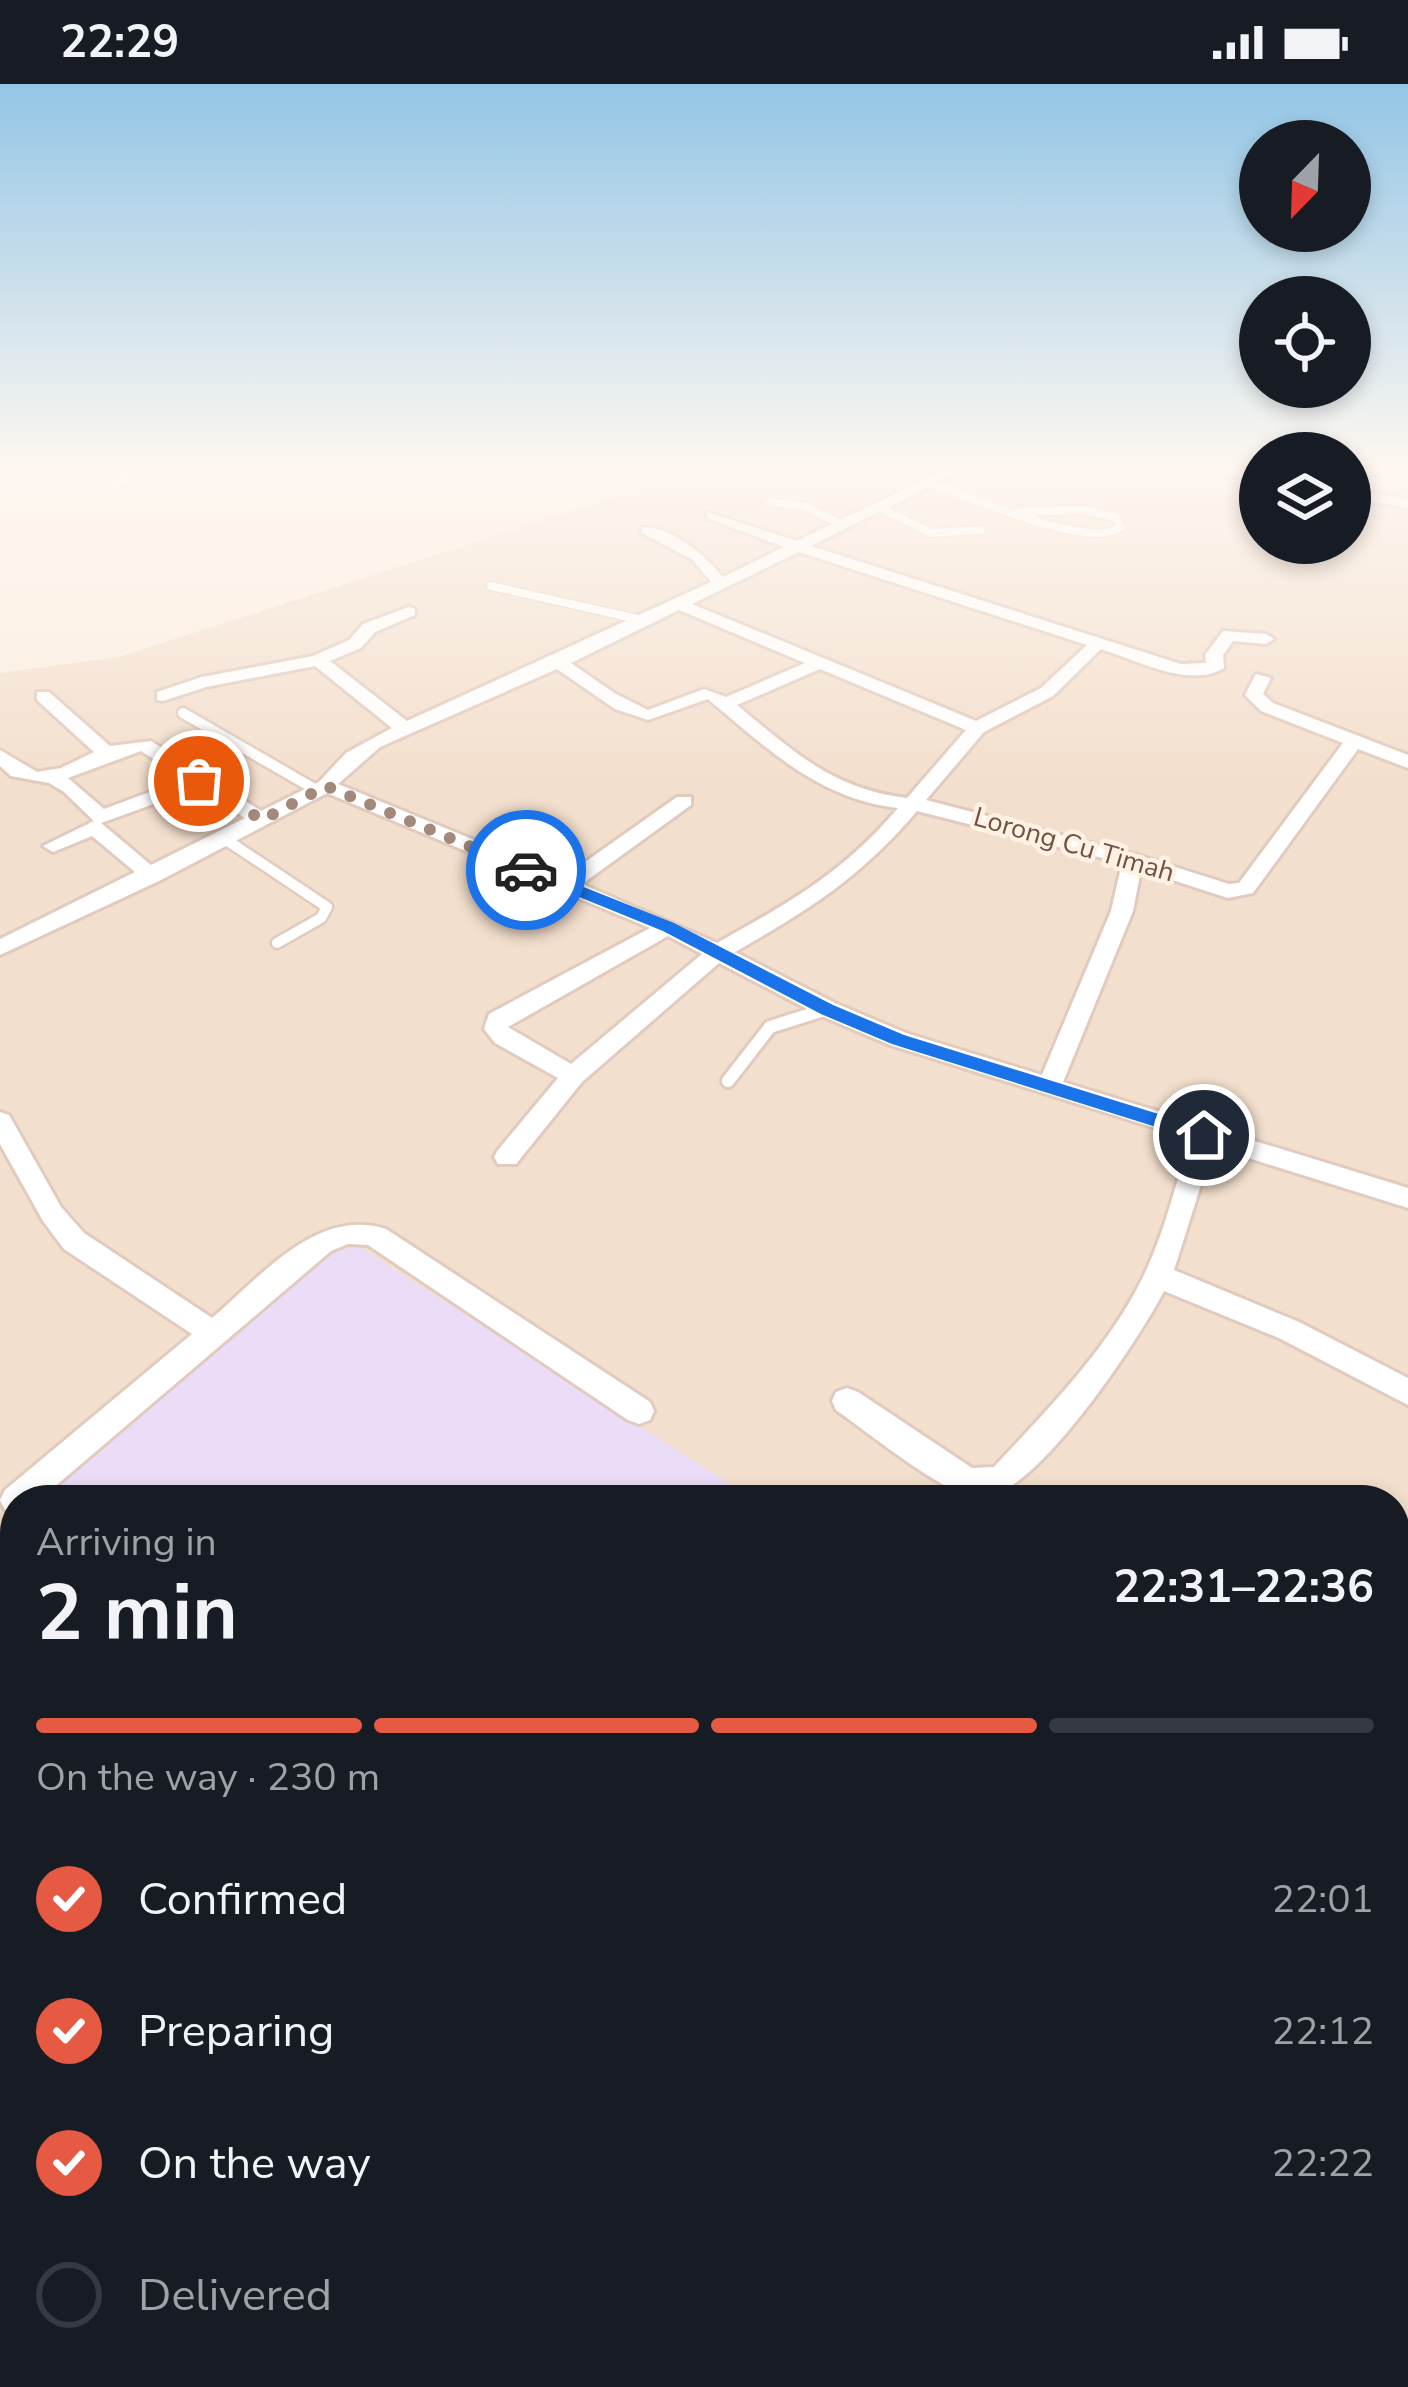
<!DOCTYPE html>
<html lang="en">
<head>
<meta charset="utf-8">
<style>
  body { margin:0; font-family:"Nunito Sans",sans-serif; background:#20242c; color:#f1f3f6; height:100vh; display:flex; flex-direction:column; font-size:45px; white-space:nowrap }
  * { box-sizing:border-box; margin:0 }
  p { font-size:39px; color:#9ea1a6 }
  .icon { flex:none; width:66px; height:66px; fill:none; stroke:currentColor; stroke-width:2; stroke-linecap:round; stroke-linejoin:round }
  .map { position:relative; flex:1; overflow:hidden }
  .sheet { position:absolute; left:0px; top:1401px; width:1410px; height:903px; display:flex; flex-direction:column; background:#171b24; border-radius:48px 48px 0 0; box-shadow:0 6px 18px #0003 }
  .sheet>* { flex:none }
  .needle { width:78px; rotate:203deg }
  .buttons { position:absolute; left:1239px; top:36px; display:grid; gap:24px }
  .buttons a { display:grid; place-items:center; width:132px; height:132px; border-radius:50%; background:#171b24; box-shadow:0 6px 18px #0003; font-size:60px }
  .pin { position:absolute; display:grid; place-items:center; width:102px; height:102px; color:#fff; margin:-51px; border:6px solid #fff; border-radius:50%; box-shadow:0 3px 12px #0007 }
  .courier { position:absolute; display:grid; place-items:center; width:120px; height:120px; margin:-60px; border:9px solid #1a73e8; border-radius:50%; background:#fff; color:#222; box-shadow:0 3px 15px #0007 }
  .headline em { font-style:normal; font-weight:700 }
  .headline div { display:flex; flex-direction:column-reverse }
  .headline { display:flex; align-items:center; justify-content:space-between; height:204px; padding:0 36px }
  h1 { font-size:78px; font-weight:700; line-height:90px }
  .bar { display:grid; grid-template-columns:repeat(4,1fr); gap:18px 12px; align-content:center; height:144px; padding:0 36px }
  .bar i { height:15px; border-radius:9px; background:#363941 }
  .bar .selected { background:#e65943 }
  .bar p { grid-column:span 4 }
  ol { padding:0 36px; list-style:none }
  li { display:flex; align-items:center; gap:36px; height:132px }
  li p { margin-inline-start:auto }
  li .icon { padding:12px; border-radius:50%; background:#e65943; color:#fff; stroke-width:4 }
  li:last-child { color:#9ea1a6 }
  li i { width:66px; height:66px; border:6px solid #363941; border-radius:50% }
  .status { display:flex; justify-content:space-between; align-items:center; height:84px; padding:0 60px; background:#171b24; direction:ltr }
  .status svg { height:33px; fill:currentColor }
  .map>svg:first-child { display:block }
  .residential { fill:#f3dfcd; fill-rule:evenodd }
  .education { fill:#ebdcf8 }
  .lines { fill:none; stroke-linecap:round; stroke-linejoin:round }
  .lane-far3-casing { stroke:#e1cbbe; stroke-width:10 }
  .lane-far2-casing { stroke:#e1cbbe; stroke-width:15 }
  .lane-far1-casing { stroke:#e1cbbe; stroke-width:18 }
  .lane-casing { stroke:#e1cbbe; stroke-width:27 }
  .street-casing { stroke:#e1cbbe; stroke-width:6 }
  .lane-far3 { stroke:#fff; stroke-width:8 }
  .lane-far2 { stroke:#fff; stroke-width:10 }
  .lane-far1 { stroke:#fff; stroke-width:12 }
  .lane { stroke:#fff; stroke-width:21 }
  .street { fill:#fff; fill-rule:evenodd }
  .route { fill:#1a73e8 }
  .done { stroke:#a2897c; stroke-width:12; stroke-dasharray:0 21.6 }
  .labels { text-anchor:middle; dominant-baseline:central; stroke-width:9; stroke-linejoin:round; paint-order:stroke }
  .far-street-label { font-size:27px; fill:#715247; stroke:#fff2e4 }
</style>
</head>
<body>
<div class="status"><b>22:29</b><svg viewBox="0 0 49 12"><path d="M0 12V9h3v3zM5 12V6h3v6zM10 12V3h3v9zM15 12V0h3v12zM26 1h20v11H26zM47 4h2v5h-2z"/></svg></div>
<div class="map">
<svg width="1408" height="2303" viewBox="0 0 1408 2303">
  <rect width="100%" height="100%" fill="#fceedf"/>
  <path class="residential" d="M711,382H1260V459H1350V382H1408V2303H0V589L119,573ZM15,1416H1395V2289H15Z"/>
  <g class="education">
    <polygon points="339,1150 755,1416 40,1416"/>
    <polygon points="15,1438 15,2256 0,2253 0,1452"/>
    <polygon points="1395,1826 1408,1834 1408,1990 1395,2023"/>
    <polygon points="120,2289 1290,2289 1285,2303 139,2303"/>
  </g>
  <g class="lines">
    <defs>
      <g id="lane-far3">
        <polyline points="106,382 131,393 110,404"/>
        <path d="M934,401C971,413 1091,467 1121,443L1116,433L1084,426L1020,428"/>
        <polyline points="768,418 804,422 843,441"/>
        <polyline points="880,424 931,449 981,446"/>
        <polyline points="491,502 647,537"/>
      </g>
      <g id="lane-far2">
        <polyline points="183,629 318,707"/>
        <polyline points="225,755 327,823 321,834 277,859"/>
      </g>
      <polyline id="lane-far1" points="728,997 770,943 827,925"/>
      <g id="lane">
        <polyline points="1169,2289 1187,2303"/>
        <polyline points="205,2303 216,2289"/>
      </g>
      <g id="street">
        <path d="M952,382H971L811,462L1181,580L1206,579L1205,571L1223,547L1266,550L1274,555L1266,560L1233,557L1223,571L1224,584C1191,605 1135,576 1101,565L1053,612L984,648L926,716L1140,772L1229,800L1239,799L1343,659L1261,627L1245,611L1256,590L1271,594L1263,610L1273,619L1408,671V684L1358,665L1253,809L1228,814L1141,786L1133,827L1063,998L1408,1104V1124L1213,1063L1174,1186L1299,1238L1408,1294V1321L1279,1254L1164,1207C1141,1252 1031,1421 977,1414C942,1409 869,1349 836,1326L832,1317L836,1308L847,1304L858,1308L972,1384L994,1383C1048,1325 1106,1267 1142,1195C1164,1151 1175,1102 1190,1055L890,961L819,931L719,879L582,998L516,1080H498L494,1073L498,1066L558,994L495,959L484,945L489,930L650,844L327,709L159,797L0,871V855L135,788L92,752L53,768L43,762L94,737L64,708L49,699L11,692L0,682V666L37,688L61,684L94,668L37,616V608H49L110,662L151,657L261,727L319,698L346,669L392,644L315,582L206,603L163,617L157,616V608L202,593L313,572L349,556L363,540L409,523L415,525V531L375,548L361,564L330,577L407,637L711,498L693,476L642,449V443C672,443 704,470 723,493L784,463L707,434V428L797,457ZM799,468L1087,561L1041,604L976,637L692,520ZM679,526L805,579L726,613L704,605L648,626L614,609L571,579ZM557,585L615,625L648,636L708,615C767,664 818,715 898,724C843,789 790,818 717,859L582,800L691,721V713H677L564,793L338,700L380,663ZM820,585L966,646L907,714C832,705 793,667 737,621ZM141,667L185,695L104,725L68,694ZM198,704L245,734L151,781L101,739ZM917,727L1122,779L1111,827L1042,991L906,949L835,919L735,868C810,825 860,794 917,727ZM668,852L702,870L571,980L508,943Z"/>
        <polygon points="1195,382 1260,389 1260,397 1202,386"/>
        <polygon points="1350,405 1408,416 1408,424 1350,413"/>
        <path d="M0,1028L9,1031L61,1123L84,1149L212,1234C261,1193 316,1123 386,1145L650,1318L654,1327L650,1336L639,1340L628,1336L368,1161L348,1160L331,1167L39,1416H15V1430L5,1426L0,1416L5,1406L192,1250L64,1165L43,1137L0,1060Z"/>
      </g>
    </defs>
    <use href="#lane-far3" class="lane-far3-casing"/>
    <use href="#lane-far2" class="lane-far2-casing"/>
    <use href="#lane-far1" class="lane-far1-casing"/>
    <use href="#lane" class="lane-casing"/>
    <use href="#street" class="street-casing"/>
    <use href="#lane-far3" class="lane-far3"/>
    <use href="#lane-far2" class="lane-far2"/>
    <use href="#lane-far1" class="lane-far1"/>
    <use href="#lane" class="lane"/>
    <use href="#street" class="street"/>
  </g>
  <linearGradient id="sky" x2="0" y2="1"><stop stop-color="#93c6e6"/><stop offset="0.54" stop-color="#fef7f1"/><stop offset="1" stop-color="#fef7f1" stop-opacity="0"/></linearGradient>
  <rect width="1408" height="705" fill="url(#sky)"/>
  <polygon class="route" points="520,782 531,782 674,839 833,921 904,951 1210,1046 1213,1051 1204,1058 892,960 821,930 663,847 520,789"/>
  <g class="lines">
    <polyline class="done" points="199,697 262,736 326,702 526,786"/>
  </g>
  <g class="labels">
    <g class="far-street-label">
      <text transform="translate(1074 761) rotate(16)">Lorong Cu Timah</text>
    </g>
  </g>
</svg>
<div class="buttons">
<a><svg class="needle" viewBox="-14 -14 28 28"><path d="M0-13l5 13h-10z" fill="#e53935"/><path d="M0 13l5-13h-10z" fill="#9ea1a6"/></svg></a>
<a><svg class="icon" aria-label="locate" viewBox="0 0 24 24"><circle cx="12" cy="12" r="6"/><path d="M12 2v4M12 18v4M2 12h4M18 12h4"/></svg></a>
<a><svg class="icon" aria-label="layers" viewBox="0 0 24 24"><path d="M12 4l9 5-9 5-9-5zM3 14l9 5 9-5"/></svg></a>
</div>
<div class="pin" style="left:199px;top:697px;background:#ea580c"><svg class="icon" aria-label="bag" viewBox="0 0 24 24"><path d="M5 8h14l-1 12H6zM9 8a3 3 0 0 1 6 0"/></svg></div>
<div class="pin" style="left:1204px;top:1051px;background:#1f2937"><svg class="icon" aria-label="home" viewBox="0 0 24 24"><path d="M3 11l9-7 9 7M6 9v11h12V9"/></svg></div>
<div class="courier" style="left:526px;top:786px"><svg class="icon" aria-label="car" viewBox="0 0 24 24"><path d="M5 17H2v-5l4-1 3-4h7l3 4 3 1v5h-3M9 17h6M6 11h13"/><circle cx="7" cy="17" r="2"/><circle cx="17" cy="17" r="2"/></svg></div>
<section class="sheet">
<div class="headline"><div><h1>2 min</h1><p>Arriving in</p></div><em>22:31–22:36</em></div>
<div class="bar"><i class="selected"></i><i class="selected"></i><i class="selected"></i><i></i><p>On the way · 230 m</p></div>
<ol>
<li><svg class="icon" aria-label="check" viewBox="0 0 24 24"><path d="M5 12l5 5 9-10"/></svg>Confirmed<p>22:01</p></li>
<li><svg class="icon" aria-label="check" viewBox="0 0 24 24"><path d="M5 12l5 5 9-10"/></svg>Preparing<p>22:12</p></li>
<li><svg class="icon" aria-label="check" viewBox="0 0 24 24"><path d="M5 12l5 5 9-10"/></svg>On the way<p>22:22</p></li>
<li><i></i>Delivered</li>
</ol>
</section>
</div>
</body>
</html>
